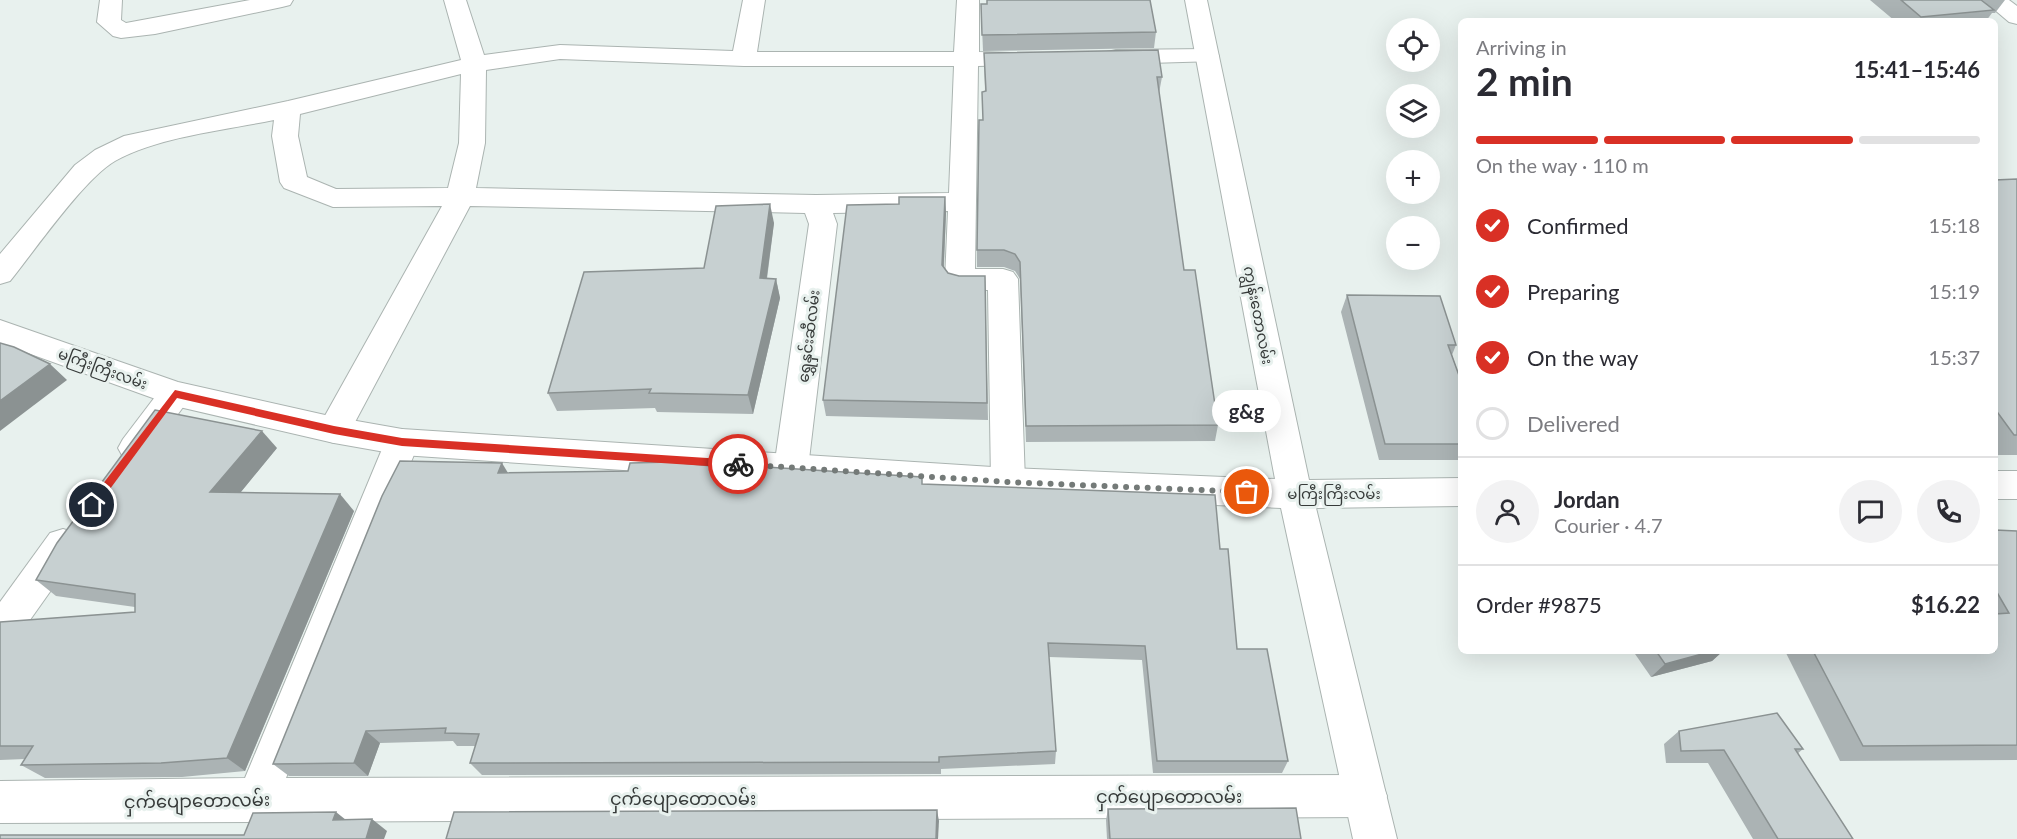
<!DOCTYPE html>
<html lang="en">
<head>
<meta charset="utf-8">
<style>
  body { margin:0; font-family:Lato,"Noto Sans Myanmar",sans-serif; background:#f2f2f3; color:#2b2b33; height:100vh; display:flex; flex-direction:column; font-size:22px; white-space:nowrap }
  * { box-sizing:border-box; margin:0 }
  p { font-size:20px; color:#7c7c81 }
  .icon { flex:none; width:33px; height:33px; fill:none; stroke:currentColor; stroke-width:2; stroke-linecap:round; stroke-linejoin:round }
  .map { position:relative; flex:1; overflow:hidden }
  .details { position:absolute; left:1458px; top:18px; width:540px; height:636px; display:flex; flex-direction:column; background:#fff; border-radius:9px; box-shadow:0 6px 24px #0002 }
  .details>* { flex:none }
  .tools { position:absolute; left:1386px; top:18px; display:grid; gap:12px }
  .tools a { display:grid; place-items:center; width:54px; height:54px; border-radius:50%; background:#fff; box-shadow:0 6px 24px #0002; font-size:30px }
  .pin { position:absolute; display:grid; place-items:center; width:51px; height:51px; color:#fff; margin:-26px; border:3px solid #fff; border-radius:50%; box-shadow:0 2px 6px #0007 }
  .courier { position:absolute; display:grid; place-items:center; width:60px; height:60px; margin:-30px; border:4px solid #d93025; border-radius:50%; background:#fff; color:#222; box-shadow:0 2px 8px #0007 }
  .bubble { position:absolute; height:42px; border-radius:21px; background:#fff; box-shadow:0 6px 24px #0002; font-size:20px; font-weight:700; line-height:42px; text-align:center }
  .summary em { font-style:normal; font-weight:700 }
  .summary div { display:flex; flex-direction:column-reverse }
  .summary { display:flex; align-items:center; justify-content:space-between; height:102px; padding:0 18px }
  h1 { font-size:39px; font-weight:700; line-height:45px }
  .bar { display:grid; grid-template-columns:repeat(4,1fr); gap:9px 6px; align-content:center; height:72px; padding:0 18px }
  .bar i { height:8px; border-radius:4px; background:#e1e1e2 }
  .bar .on { background:#d93025 }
  .bar p { grid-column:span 4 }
  .line { display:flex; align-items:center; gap:15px; padding:0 18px; border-top:2px solid #e1e1e2 }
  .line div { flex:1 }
  .round { display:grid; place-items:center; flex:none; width:63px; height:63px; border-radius:32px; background:#f2f2f3 }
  ol { padding:0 18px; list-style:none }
  li { display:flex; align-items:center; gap:18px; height:66px }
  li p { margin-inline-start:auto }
  li .icon { padding:6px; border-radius:50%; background:#d93025; color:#fff; stroke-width:4 }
  li:last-child { color:#7c7c81 }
  li i { width:33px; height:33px; border:3px solid #e1e1e2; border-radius:50% }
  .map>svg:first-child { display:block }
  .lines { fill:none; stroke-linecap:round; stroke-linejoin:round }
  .minor-casing { stroke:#abb4b1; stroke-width:2 }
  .tertiary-casing { stroke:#abb4b1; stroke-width:2 }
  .minor { fill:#fff; fill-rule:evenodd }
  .tertiary { fill:#fff; fill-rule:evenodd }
  .wall { fill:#abb3b4 }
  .shaded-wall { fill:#8b9292 }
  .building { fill:#c7d0d1; stroke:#8b9292; stroke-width:1.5 }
  .route { fill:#d93025 }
  .done { stroke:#747a78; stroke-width:6; stroke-dasharray:0 10.8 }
  .labels { text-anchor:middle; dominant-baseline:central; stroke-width:6; stroke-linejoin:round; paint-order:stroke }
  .street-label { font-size:15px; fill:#363a39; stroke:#e8f1ee }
  .near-street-label { font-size:18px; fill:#363a39; stroke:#e8f1ee }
</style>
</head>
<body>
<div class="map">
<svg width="2017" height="839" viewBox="0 0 2017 839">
  <rect width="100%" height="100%" fill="#e8f1ee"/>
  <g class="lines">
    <defs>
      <g id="minor">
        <polygon points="100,0 122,0 121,20 126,23 250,0 293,0 290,5 282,7 155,34 121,38 113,36 97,22"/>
        <path d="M444,0H466L484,55L560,45L733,51L743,0H765L757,52H954L957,0H979V52L1037,54L1040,59L1037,64L978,66L975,269H1003L1013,272L1018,279L1025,482L1020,492L1008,496L996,492L991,482L988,290H960L950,287L945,280L948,211L833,213L837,224L808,468L803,478L791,482L779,478L774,468L809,224L805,213L470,206L346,439L334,443L322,439L317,430L442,206L333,207L284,188L280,182L272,136L274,120C226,130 157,137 115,161C84,179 35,250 10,281L0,284V254L75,165L95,150L124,136L288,101L461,60ZM560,59L744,66H954L949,193L816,195L476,188L485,143L486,70ZM461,74L459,143L448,188L336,189L307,177L298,136L300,114Z"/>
        <polygon points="1983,0 2009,0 2017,6 2017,24 2009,22"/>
        <polygon points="1207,49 1216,51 1219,56 1216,61 1116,64 1107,62 1104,57 1107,52 1116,50"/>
        <polygon points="175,382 186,385 191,394 186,403 147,457 135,461 123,457 118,448 123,439 164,385"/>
        <polygon points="402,429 414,433 419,442 286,778 1366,775 1381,781 1387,796 1381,811 1366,817 0,823 0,781 245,778 385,442 390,433"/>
        <polygon points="63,529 76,533 81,544 76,555 13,644 0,649 0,602 50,533"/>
      </g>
      <g id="tertiary">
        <polygon points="1185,0 1207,0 1309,480 1461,478 1461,506 1316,508 1397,839 1353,839 1281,508 1008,496 402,455 334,443 175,406 0,343 0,320 178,382 334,417 402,429 1008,468 1275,479"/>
        <rect x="1995" y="471" width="22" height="28"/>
      </g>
    </defs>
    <use href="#minor" class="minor-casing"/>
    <use href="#tertiary" class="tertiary-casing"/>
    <use href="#minor" class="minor"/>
    <use href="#tertiary" class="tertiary"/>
  </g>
  <g class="wall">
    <polygon points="1870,0 2005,0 1995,13 1992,13 1986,21 1895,21"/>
    <polygon points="981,4 1156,32 1154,48 983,51"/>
    <polygon points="984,53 1162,77 1159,93 1184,270 1218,425 1215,441 1026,442 1020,279 1015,271 1004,267 977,267 977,250 985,91"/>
    <polygon points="2017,179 2017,455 1995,455 1995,180"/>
    <polygon points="945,197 946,213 944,267 948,273 959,276 985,276 988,420 826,416 823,400 899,204"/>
    <polygon points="774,223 767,279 776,279 780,298 753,414 657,412 655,408 557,411 548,393 704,268"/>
    <polygon points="1347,295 1456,345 1452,355 1461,381 1461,460 1379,460 1341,312"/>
    <polygon points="277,448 240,493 354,511 245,771 182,777 45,778 21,765 25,759 0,760 0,622 135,612 135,607 56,596 36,580"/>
    <polygon points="732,468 923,484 1220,549 1237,649 1288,761 1282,773 1153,773 1142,660 1049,657 1056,751 1055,764 941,769 941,774 482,775 470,763 475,746 457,746 453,741 380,743 368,776 289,776 273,764 508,473 628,471"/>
    <polygon points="1995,530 2017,531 2017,760 1840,761 1785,651 1995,651"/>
    <polygon points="1633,651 1723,651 1712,661 1651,677"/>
    <polygon points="1679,731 1803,749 1797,754 1853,839 1753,839 1708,763 1666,763 1664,744"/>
    <polygon points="1108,809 1301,839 1107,839 1106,820"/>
  </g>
  <g class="shaded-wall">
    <polygon points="945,197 946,213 943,281 942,265"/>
    <polygon points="770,204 774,223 764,298 760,278"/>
    <polygon points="776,279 780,298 753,414 748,395"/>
    <polygon points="50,364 67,380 0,431 0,401"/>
    <polygon points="262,431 277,448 227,509 210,492"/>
    <polygon points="502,463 511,478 498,473"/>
    <polygon points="340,494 354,511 245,771 227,758"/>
    <polygon points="1713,651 1723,651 1712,661 1651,677 1665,664"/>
    <polygon points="366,731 380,743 368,776 354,763"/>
    <polygon points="937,810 939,821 938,839 936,839"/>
    <polygon points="336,812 351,824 333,820"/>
    <polygon points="372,819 387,831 384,839 366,839"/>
  </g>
  <g class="building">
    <polygon points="987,0 1150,0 1156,32 982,35 981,4 987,4"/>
    <polygon points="1901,0 1981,0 1994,10 1921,17"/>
    <polygon points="1158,50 1162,77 1157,77 1184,270 1195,270 1218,425 1026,426 1020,262 1015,254 1004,250 977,250 979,120 983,120 982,92 986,91 984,53"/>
    <polygon points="2017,179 2017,435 2014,435 1995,409 1995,180"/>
    <polygon points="899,197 945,197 942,265 948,273 959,276 985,276 987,403 823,400 847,205 899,204"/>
    <polygon points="770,204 760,278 776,279 748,395 649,393 651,389 548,393 584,272 704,268 716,206"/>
    <polygon points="1347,295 1440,296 1456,345 1448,345 1461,381 1461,444 1385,444"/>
    <polygon points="0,343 14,347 50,364 0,401"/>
    <polygon points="155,410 262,431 210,492 340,494 227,758 161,763 21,765 33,746 0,746 0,622 135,612 135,594 36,580 57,543"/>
    <polygon points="400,461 502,463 498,473 628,471 630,463 671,462 732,468 766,467 922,477 922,484 1215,495 1220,549 1228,549 1237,649 1267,649 1288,761 1157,761 1145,646 1048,643 1056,751 939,757 939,762 470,763 479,734 445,733 446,728 366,731 354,763 273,764 382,496"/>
    <polygon points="1995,530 2017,531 2017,745 1863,746 1813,651 1995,651 1995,614 2009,613 1995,589"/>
    <polygon points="1656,651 1713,651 1665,664"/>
    <polygon points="1777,713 1803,749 1795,749 1853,839 1778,839 1724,750 1681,751 1679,731"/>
    <polygon points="1296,808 1301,839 1110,839 1108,809"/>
    <polygon points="937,810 936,839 446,839 454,812"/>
    <polygon points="336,812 333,820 372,819 366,839 0,839 0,835 244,835 253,813"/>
  </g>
  <polygon class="route" points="175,390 334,426 402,438 738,460 743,464 738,468 402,446 334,434 177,398 96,508 89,508 89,502"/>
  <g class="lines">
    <polyline class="done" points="738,464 1008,482 1247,492"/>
  </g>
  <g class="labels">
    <g class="street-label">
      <text transform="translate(1259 315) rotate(79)">ကျွန်းတောလမ်း</text>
      <text transform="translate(808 336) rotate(-83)">ရွှေနှင်းဆီလမ်း</text>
      <text transform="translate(103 368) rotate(20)">မကြီးကြီးလမ်း</text>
      <text x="1334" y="493">မကြီးကြီးလမ်း</text>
    </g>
    <g class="near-street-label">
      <text x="1169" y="796">ငှက်ပျောတောလမ်း</text>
      <text x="683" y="798">ငှက်ပျောတောလမ်း</text>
      <text transform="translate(197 800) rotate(-1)">ငှက်ပျောတောလမ်း</text>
    </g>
  </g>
</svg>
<div class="tools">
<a><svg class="icon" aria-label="locate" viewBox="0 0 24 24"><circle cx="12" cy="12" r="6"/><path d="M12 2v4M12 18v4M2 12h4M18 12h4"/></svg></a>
<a><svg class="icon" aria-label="layers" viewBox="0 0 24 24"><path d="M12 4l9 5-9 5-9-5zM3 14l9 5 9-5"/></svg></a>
<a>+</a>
<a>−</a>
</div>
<div class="pin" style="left:1247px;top:492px;background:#ea580c"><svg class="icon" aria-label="bag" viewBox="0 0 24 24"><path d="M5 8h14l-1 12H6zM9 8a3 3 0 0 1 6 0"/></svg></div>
<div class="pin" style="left:92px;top:505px;background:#1f2937"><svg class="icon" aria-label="home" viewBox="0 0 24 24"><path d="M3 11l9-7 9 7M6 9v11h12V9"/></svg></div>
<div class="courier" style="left:738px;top:464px"><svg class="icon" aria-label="bike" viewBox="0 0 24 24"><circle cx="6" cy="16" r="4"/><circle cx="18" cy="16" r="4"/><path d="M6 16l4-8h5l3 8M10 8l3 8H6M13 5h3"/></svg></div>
<div class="bubble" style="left:1212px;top:390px;width:69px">g&amp;g</div>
<section class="details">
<div class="summary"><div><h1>2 min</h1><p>Arriving in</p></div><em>15:41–15:46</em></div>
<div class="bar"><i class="on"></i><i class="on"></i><i class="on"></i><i></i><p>On the way · 110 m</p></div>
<ol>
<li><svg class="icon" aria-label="check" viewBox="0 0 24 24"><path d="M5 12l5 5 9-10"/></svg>Confirmed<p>15:18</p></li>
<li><svg class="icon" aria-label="check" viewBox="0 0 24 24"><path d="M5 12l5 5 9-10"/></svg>Preparing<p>15:19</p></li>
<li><svg class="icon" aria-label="check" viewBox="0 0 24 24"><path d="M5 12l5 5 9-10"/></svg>On the way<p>15:37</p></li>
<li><i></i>Delivered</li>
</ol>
<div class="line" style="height:108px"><a class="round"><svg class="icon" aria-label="person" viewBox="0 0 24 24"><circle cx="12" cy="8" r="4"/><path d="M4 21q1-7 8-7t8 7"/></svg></a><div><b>Jordan</b><p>Courier · 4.7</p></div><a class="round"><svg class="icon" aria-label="chat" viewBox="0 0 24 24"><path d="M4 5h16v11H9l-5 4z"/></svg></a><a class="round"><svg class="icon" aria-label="phone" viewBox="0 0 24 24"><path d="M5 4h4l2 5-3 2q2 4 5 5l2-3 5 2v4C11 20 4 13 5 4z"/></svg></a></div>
<div class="line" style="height:78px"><div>Order #9875</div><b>$16.22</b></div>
</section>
</div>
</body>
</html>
